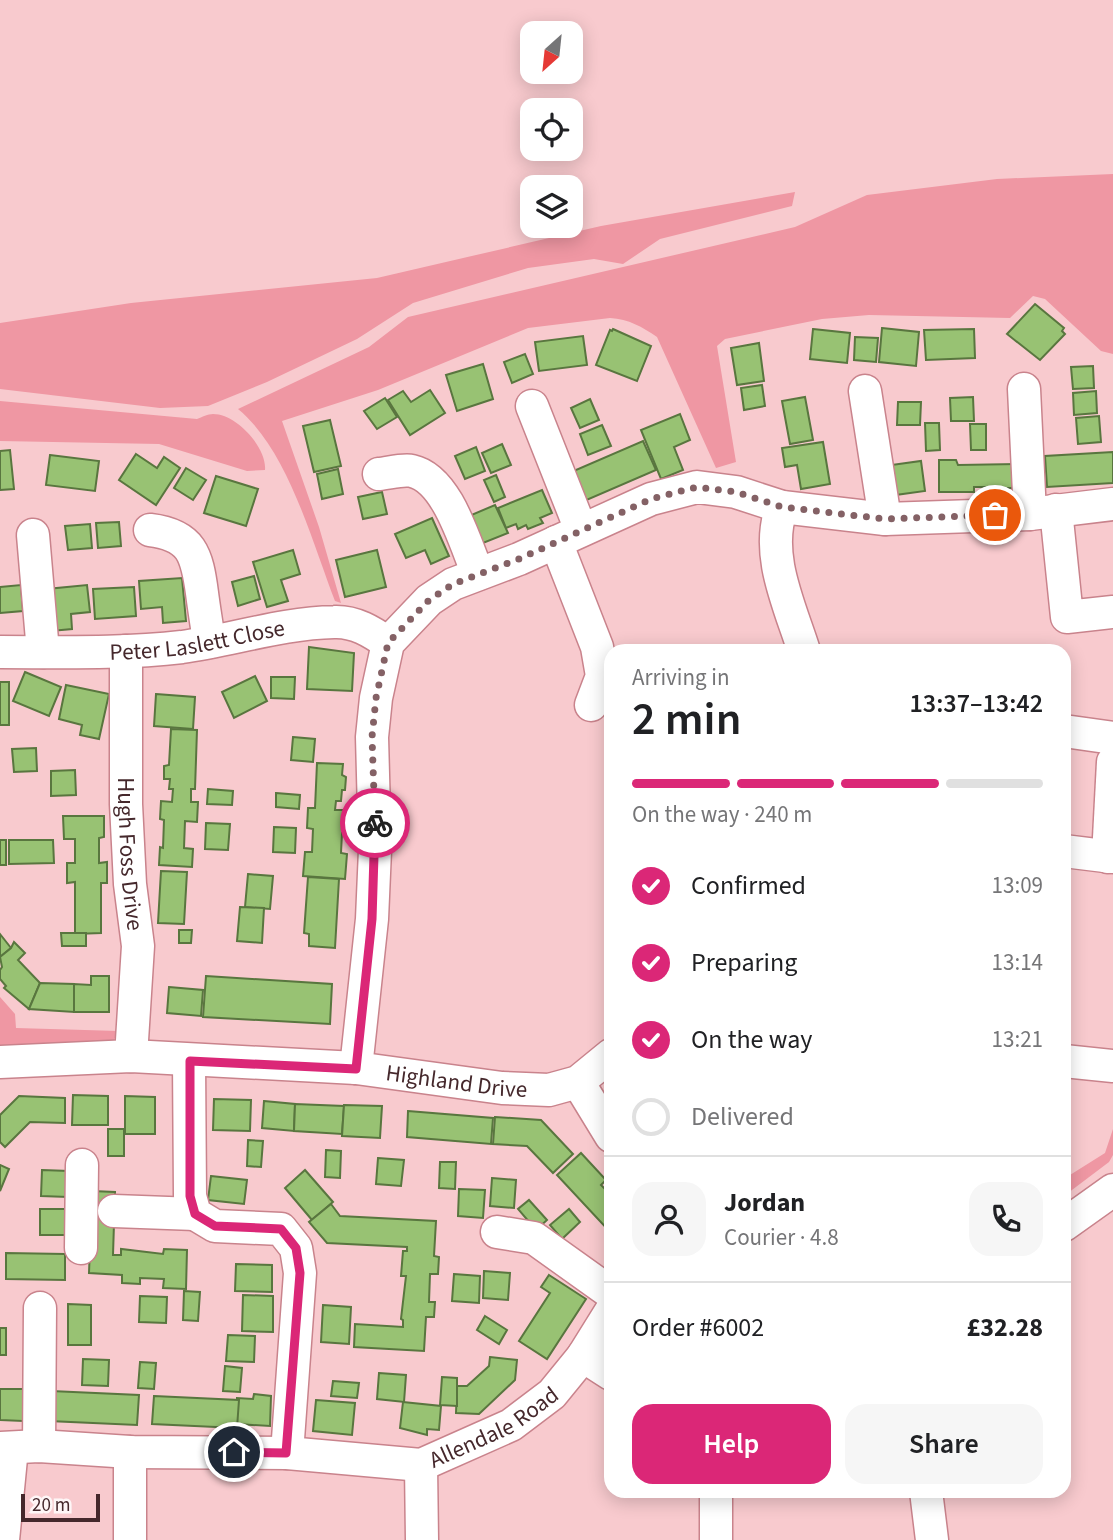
<!DOCTYPE html>
<html lang="en">
<head>
<meta charset="utf-8">
<style>
  body { margin:0; font-family:"Source Sans 3",sans-serif; background:#f6f6f6; color:#202124; height:100vh; display:flex; flex-direction:column; font-size:26px; white-space:nowrap }
  * { box-sizing:border-box; margin:0 }
  p { font-size:23px; color:#757577 }
  .icon { flex:none; width:38px; height:38px; fill:none; stroke:currentColor; stroke-width:2; stroke-linecap:round; stroke-linejoin:round }
  .map { position:relative; flex:1; overflow:hidden }
  .details { position:absolute; left:604px; top:644px; width:467px; height:854px; display:flex; flex-direction:column; background:#fff; border-radius:21px; box-shadow:0 4px 18px #0003 }
  .details>* { flex:none }
  .needle { width:46px; rotate:207deg }
  .fabs { position:absolute; left:520px; top:21px; display:grid; gap:14px }
  .fabs a { display:grid; place-items:center; width:63px; height:63px; border-radius:14px; background:#fff; box-shadow:0 4px 18px #0003; font-size:35px }
  .scale { position:absolute; left:21px; bottom:18px; width:79px; box-sizing:border-box; padding-left:7px; border:4px solid #45282c; border-top:0; font-size:19px; line-height:24px; white-space:nowrap; color:#45282c; -webkit-text-stroke:5px #fef6f7; paint-order:stroke }
  .pin { position:absolute; display:grid; place-items:center; width:60px; height:60px; color:#fff; margin:-30px; border:4px solid #fff; border-radius:50%; box-shadow:0 2px 7px #0007 }
  .courier { position:absolute; display:grid; place-items:center; width:70px; height:70px; margin:-35px; border:5px solid #db2777; border-radius:50%; background:#fff; color:#222; box-shadow:0 2px 9px #0007 }
  .head em { font-style:normal; font-weight:600 }
  .head div { display:flex; flex-direction:column-reverse }
  .head { display:flex; align-items:center; justify-content:space-between; height:119px; padding:0 28px }
  h1 { font-size:46px; font-weight:600; line-height:52px }
  .bar { display:grid; grid-template-columns:repeat(4,1fr); gap:10px 7px; align-content:center; height:84px; padding:0 28px }
  .bar i { height:9px; border-radius:5px; background:#e0e0e0 }
  .bar .current { background:#db2777 }
  .bar p { grid-column:span 4 }
  .line { display:flex; align-items:center; gap:18px; padding:0 28px; border-top:2px solid #e0e0e0 }
  .line div { flex:1 }
  .round { display:grid; place-items:center; flex:none; width:74px; height:74px; border-radius:21px; background:#f6f6f6 }
  ol { padding:0 28px; list-style:none }
  li { display:flex; align-items:center; gap:21px; height:77px }
  li p { margin-inline-start:auto }
  li .icon { padding:7px; border-radius:50%; background:#db2777; color:#fff; stroke-width:4 }
  li:last-child { color:#757577 }
  li i { width:38px; height:38px; border:4px solid #e0e0e0; border-radius:50% }
  .primary-button { display:flex; gap:14px; margin-top:auto; padding:14px 28px }
  .primary-button a { flex:1; height:80px; border-radius:21px; background:#db2777; color:#fff; font-size:28px; font-weight:600; line-height:80px; text-align:center }
  .primary-button a+a { background:#f6f6f6; color:#202124 }
  .map>svg:first-child { display:block }
  .green { fill:#ef97a3 }
  .building { fill:#98c273; stroke:#59763f; stroke-width:2 }
  .lines { fill:none; stroke-linecap:round; stroke-linejoin:round }
  .minor-casing { stroke:#c9838c; stroke-width:35 }
  .minor { stroke:#fff; stroke-width:32 }
  .done { stroke:#846165; stroke-width:7; stroke-dasharray:0 12.6 }
  .route { stroke:#db2777; stroke-width:9 }
  .labels { text-anchor:middle; dominant-baseline:central; stroke-width:6; stroke-linejoin:round; paint-order:stroke }
  .street-label { font-size:23px; fill:#45282c; stroke:#fef6f7 }
</style>
</head>
<body>
<div class="map">
<svg width="1113" height="1540" viewBox="0 0 1113 1540">
  <rect width="100%" height="100%" fill="#f8cace"/>
  <g class="green">
    <path d="M1113,174V354L1101,351L1045,299L1033,296L1010,318L869,315L822,319L725,339L717,346L736,462L716,468L657,337C642,327 629,319 610,318L528,328L378,390L282,421L319,527L341,603L335,601C312,542 288,450 238,409L369,347L408,317L795,227L867,195L997,179Z"/>
    <polygon points="795,192 792,206 660,239 623,264 594,259 528,268 413,303 357,339 267,382 208,406 160,408 0,389 0,323 131,303 377,278 601,226"/>
    <path d="M0,401L197,419C202,417 208,414 213,414C237,414 267,448 265,470L247,471L159,444L0,441Z"/>
    <polygon points="0,997 15,1014 16,1028 119,1031 112,1043 0,1049"/>
    <polygon points="1113,1129 1113,1155 1109,1162 1064,1196 1064,1174 1070,1175 1105,1153"/>
  </g>
  <g class="building">
    <polygon points="1035,304 1064,328 1062,331 1065,334 1040,360 1007,334"/>
    <polygon points="882,328 919,332 916,366 879,362"/>
    <polygon points="613,329 651,346 637,381 596,365 610,330 612,331"/>
    <polygon points="813,329 850,333 847,363 810,359"/>
    <polygon points="974,329 975,358 926,360 924,330"/>
    <polygon points="583,336 587,365 539,371 535,342"/>
    <polygon points="855,337 878,338 876,362 854,360"/>
    <polygon points="759,343 764,381 737,385 731,348"/>
    <polygon points="525,354 533,374 512,383 504,362"/>
    <polygon points="483,364 493,399 457,411 446,375"/>
    <polygon points="1093,366 1094,388 1073,389 1071,367"/>
    <polygon points="762,385 765,406 744,410 741,388"/>
    <polygon points="430,390 445,413 410,435 388,400 403,391 411,402"/>
    <polygon points="1096,391 1097,413 1074,415 1073,393"/>
    <polygon points="805,397 813,440 790,444 782,401"/>
    <polygon points="973,397 974,421 951,421 950,398"/>
    <polygon points="385,398 397,417 377,429 364,411"/>
    <polygon points="590,399 599,420 580,428 571,408"/>
    <polygon points="898,402 921,402 920,425 897,425"/>
    <polygon points="680,414 690,440 674,447 683,470 661,479 641,430"/>
    <polygon points="1099,416 1101,442 1078,444 1076,418"/>
    <polygon points="330,420 341,466 314,472 303,426"/>
    <polygon points="925,423 939,423 940,450 926,451"/>
    <polygon points="970,424 986,424 986,450 971,450"/>
    <polygon points="602,425 611,446 588,455 580,434"/>
    <polygon points="643,441 656,470 575,505 562,476"/>
    <polygon points="823,442 830,484 801,489 797,465 785,467 782,448"/>
    <polygon points="502,444 511,465 491,473 482,453"/>
    <polygon points="476,447 485,471 465,479 455,456"/>
    <polygon points="10,450 14,489 0,490 0,451"/>
    <polygon points="1113,452 1113,483 1047,487 1045,456"/>
    <polygon points="136,454 157,468 164,457 180,468 156,505 119,480"/>
    <polygon points="50,455 99,461 95,491 46,485"/>
    <polygon points="939,460 956,460 958,465 1022,464 1022,488 1008,488 1008,492 985,490 985,487 974,487 974,492 939,492"/>
    <polygon points="921,461 925,491 888,496 884,466"/>
    <polygon points="186,468 206,480 193,500 174,488"/>
    <polygon points="338,469 343,494 322,499 317,474"/>
    <polygon points="496,475 505,497 494,502 484,480"/>
    <polygon points="216,476 258,489 246,526 204,513"/>
    <polygon points="542,490 552,513 540,518 543,523 528,529 526,525 518,529 516,524 506,528 498,508"/>
    <polygon points="382,492 387,514 363,519 358,497"/>
    <polygon points="495,505 508,533 473,547 462,519"/>
    <polygon points="432,518 449,556 431,564 425,550 406,558 395,534"/>
    <polygon points="119,522 121,546 98,548 96,523"/>
    <polygon points="90,524 92,548 68,550 65,526"/>
    <polygon points="293,550 300,574 281,580 288,601 267,607 253,562"/>
    <polygon points="377,550 386,587 345,597 336,560"/>
    <polygon points="254,576 260,599 238,606 232,582"/>
    <polygon points="182,578 186,621 163,623 162,607 141,609 139,581"/>
    <polygon points="21,585 23,611 0,613 0,587"/>
    <polygon points="87,585 90,612 71,614 72,629 51,631 47,589"/>
    <polygon points="134,587 136,616 95,619 93,589"/>
    <polygon points="309,647 354,653 352,691 307,689"/>
    <polygon points="25,672 61,687 49,716 13,701"/>
    <polygon points="255,676 267,701 234,718 222,692"/>
    <polygon points="271,677 295,677 294,699 271,698"/>
    <rect x="0" y="682" width="9" height="43"/>
    <polygon points="66,685 109,694 99,739 80,735 82,725 59,719"/>
    <polygon points="156,694 195,697 193,729 154,726"/>
    <polygon points="171,729 197,730 195,789 191,789 191,802 198,802 197,822 185,821 184,848 193,849 192,867 159,865 160,847 163,848 164,820 160,819 161,801 172,802 173,789 169,789 170,779 164,779 164,766 169,765"/>
    <polygon points="293,737 315,739 313,762 291,760"/>
    <polygon points="36,748 37,771 14,772 12,749"/>
    <polygon points="317,763 343,764 342,775 346,777 345,790 342,790 341,801 336,801 335,810 348,810 347,833 342,833 341,853 347,854 345,879 303,876 305,852 312,852 313,829 307,828 308,808 315,808"/>
    <polygon points="75,770 76,795 51,796 51,771"/>
    <polygon points="208,789 233,791 232,805 207,804"/>
    <polygon points="276,793 300,795 299,809 276,807"/>
    <polygon points="63,816 104,816 104,837 99,838 99,863 107,862 107,883 101,883 101,933 75,934 75,882 67,883 67,863 75,863 75,839 64,839"/>
    <polygon points="206,823 230,824 228,850 205,849"/>
    <polygon points="274,827 296,828 295,853 273,852"/>
    <rect x="0" y="840" width="6" height="25"/>
    <polygon points="9,840 53,840 54,863 9,864"/>
    <polygon points="161,871 187,872 184,924 158,923"/>
    <polygon points="248,874 273,876 270,909 245,907"/>
    <polygon points="308,877 339,879 335,948 309,946 309,934 304,933"/>
    <polygon points="240,907 264,908 262,943 237,941"/>
    <polygon points="179,930 192,930 191,943 179,943"/>
    <polygon points="61,933 86,933 86,946 62,946"/>
    <polygon points="0,934 11,948 0,957"/>
    <polygon points="14,942 25,953 18,960 40,983 29,1009 4,988 6,986 0,979 0,970 2,967 0,957 11,948"/>
    <polygon points="91,976 109,976 109,1012 74,1012 74,984 91,985"/>
    <polygon points="206,976 332,984 330,1024 203,1017"/>
    <polygon points="40,983 74,984 74,1012 29,1009"/>
    <polygon points="169,987 203,990 201,1016 167,1013"/>
    <polygon points="73,1095 108,1096 108,1125 72,1125"/>
    <polygon points="19,1096 65,1098 65,1123 30,1122 5,1147 0,1142 0,1115"/>
    <polygon points="125,1096 155,1097 155,1134 125,1134"/>
    <polygon points="214,1099 251,1100 250,1131 213,1130"/>
    <polygon points="264,1101 295,1104 294,1131 262,1128"/>
    <polygon points="295,1104 344,1106 342,1134 294,1131"/>
    <polygon points="344,1105 382,1106 380,1138 342,1136"/>
    <polygon points="408,1111 493,1118 491,1144 407,1137"/>
    <polygon points="495,1117 541,1120 573,1154 553,1173 527,1146 493,1144"/>
    <rect x="108" y="1129" width="16" height="27"/>
    <polygon points="248,1140 263,1141 261,1167 247,1166"/>
    <polygon points="326,1150 341,1151 340,1178 325,1177"/>
    <polygon points="581,1153 606,1180 601,1185 607,1191 611,1189 611,1233 557,1175"/>
    <polygon points="378,1158 404,1160 401,1186 376,1184"/>
    <polygon points="440,1162 456,1162 455,1189 439,1188"/>
    <polygon points="0,1165 9,1169 0,1191"/>
    <polygon points="42,1170 69,1171 68,1197 41,1196"/>
    <polygon points="305,1170 333,1202 312,1220 285,1188"/>
    <polygon points="211,1176 247,1180 244,1204 208,1200"/>
    <polygon points="492,1178 516,1180 514,1208 490,1206"/>
    <polygon points="459,1189 485,1190 483,1218 458,1216"/>
    <polygon points="92,1191 115,1192 113,1255 121,1255 121,1249 163,1254 164,1249 187,1250 186,1289 163,1288 164,1279 140,1278 140,1284 122,1283 122,1275 89,1273"/>
    <polygon points="529,1200 547,1220 536,1230 518,1209"/>
    <polygon points="331,1204 340,1216 436,1221 434,1256 439,1257 438,1274 430,1274 429,1302 435,1302 434,1317 426,1317 424,1351 354,1347 355,1324 403,1327 403,1320 401,1319 406,1276 401,1276 403,1251 407,1251 407,1247 327,1243 309,1222"/>
    <rect x="40" y="1209" width="26" height="26"/>
    <polygon points="569,1209 580,1222 562,1239 550,1225"/>
    <polygon points="6,1253 65,1254 65,1280 6,1279"/>
    <polygon points="236,1264 272,1265 272,1292 235,1291"/>
    <polygon points="484,1271 510,1273 508,1300 483,1298"/>
    <polygon points="454,1274 480,1276 479,1303 452,1301"/>
    <polygon points="549,1275 586,1299 547,1359 519,1341 550,1293 541,1287"/>
    <polygon points="184,1291 200,1292 198,1321 183,1320"/>
    <polygon points="243,1295 273,1296 273,1332 242,1331"/>
    <polygon points="140,1296 167,1297 166,1323 139,1322"/>
    <polygon points="68,1304 91,1305 91,1345 68,1345"/>
    <polygon points="323,1305 351,1307 349,1344 321,1342"/>
    <polygon points="485,1316 507,1330 499,1344 477,1330"/>
    <rect x="0" y="1328" width="6" height="27"/>
    <polygon points="228,1335 255,1336 254,1362 226,1361"/>
    <polygon points="490,1357 517,1360 515,1380 479,1414 456,1413 457,1386 467,1386 489,1366"/>
    <polygon points="83,1359 109,1360 108,1386 82,1385"/>
    <polygon points="140,1362 156,1363 154,1389 138,1388"/>
    <polygon points="225,1366 242,1368 240,1392 223,1391"/>
    <polygon points="379,1373 406,1375 404,1402 377,1399"/>
    <polygon points="442,1377 457,1378 457,1406 440,1405"/>
    <polygon points="333,1381 359,1383 357,1398 331,1396"/>
    <polygon points="0,1389 24,1389 23,1421 0,1420"/>
    <polygon points="51,1391 139,1395 137,1425 49,1421"/>
    <polygon points="254,1394 271,1396 270,1426 237,1424 237,1398 253,1399"/>
    <polygon points="154,1396 239,1400 237,1428 152,1424"/>
    <polygon points="316,1400 355,1403 352,1435 313,1431"/>
    <polygon points="403,1402 441,1406 439,1430 427,1429 427,1435 400,1428"/>
  </g>
  <g class="lines">
    <defs>
      <g id="minor">
        <polyline points="1024,389 1030,514"/>
        <polyline points="865,391 885,519"/>
        <polyline points="532,406 581,530"/>
        <path d="M379,474C389,473 403,469 412,471C448,479 465,544 478,574"/>
        <path d="M782,507C764,554 790,606 804,651"/>
        <polyline points="1056,510 1067,617 1113,612"/>
        <path d="M150,530C192,535 197,555 202,593C204,609 207,626 209,642"/>
        <polyline points="33,535 43,652"/>
        <polyline points="556,542 597,647 602,676 591,705"/>
        <path id="s1" d="M126,651V804L130,884L138,946L131,1056"/>
        <path id="s2" d="M0,652C60,652 122,654 182,647C232,640 283,623 334,622C355,621 372,632 388,643"/>
        <polyline points="1064,731 1113,738"/>
        <polyline points="1064,851 1113,857"/>
        <polyline points="1108,857 1113,762"/>
        <polyline points="189,1061 190,1196 195,1214 215,1226 281,1229 296,1248 300,1273 287,1453"/>
        <polyline points="1064,1061 1113,1066"/>
        <path id="s3" d="M0,1062L131,1056L356,1068L502,1088L549,1090L578,1082L611,1055"/>
        <polyline points="356,1068 372,919 375,850 372,737 376,698 388,643 429,600 453,584 519,559 651,499 697,487 736,492 782,507 885,519 1030,514 1113,504"/>
        <polyline points="578,1082 611,1136"/>
        <polyline points="114,1211 195,1214"/>
        <polyline points="1064,1225 1113,1190"/>
        <polyline points="497,1232 534,1238 611,1293"/>
        <polyline points="81,1248 82,1165"/>
        <polyline points="583,1356 611,1374"/>
        <polyline points="39,1446 40,1308"/>
        <path id="s4" d="M0,1448L39,1446L130,1452L287,1453L421,1465L511,1425L552,1394L583,1356L611,1311"/>
        <polyline points="130,1452 130,1540"/>
        <polyline points="421,1465 422,1540"/>
        <polyline points="716,1491 716,1540"/>
        <polyline points="926,1491 932,1540"/>
        <polyline points="3,1540 12,1448"/>
      </g>
    </defs>
    <use href="#minor" class="minor-casing"/>
    <use href="#minor" class="minor"/>
  </g>
  <g class="lines">
    <polyline class="done" points="375,823 372,737 376,698 388,643 429,600 453,584 519,559 651,499 697,487 736,492 782,507 885,519 995,515"/>
    <polyline class="route" points="234,1452 286,1453 300,1273 296,1248 281,1229 215,1226 195,1214 190,1196 190,1061 356,1069 372,919 375,823"/>
  </g>
  <g class="labels">
    <g class="street-label">
      <text stroke="none"><textPath href="#s2" startOffset="198">Peter Laslett Close</textPath></text>
      <text stroke="none"><textPath href="#s1" startOffset="203">Hugh Foss Drive</textPath></text>
      <text stroke="none"><textPath href="#s3" startOffset="458">Highland Drive</textPath></text>
      <text stroke="none"><textPath href="#s4" startOffset="504">Allendale Road</textPath></text>
    </g>
  </g>
</svg>
<div class="fabs">
<a><svg class="needle" viewBox="-14 -14 28 28"><path d="M0-13l5 13h-10z" fill="#e53935"/><path d="M0 13l5-13h-10z" fill="#757577"/></svg></a>
<a><svg class="icon" aria-label="locate" viewBox="0 0 24 24"><circle cx="12" cy="12" r="6"/><path d="M12 2v4M12 18v4M2 12h4M18 12h4"/></svg></a>
<a><svg class="icon" aria-label="layers" viewBox="0 0 24 24"><path d="M12 4l9 5-9 5-9-5zM3 14l9 5 9-5"/></svg></a>
</div>
<div class="scale">20 m</div>
<div class="pin" style="left:995px;top:515px;background:#ea580c"><svg class="icon" aria-label="bag" viewBox="0 0 24 24"><path d="M5 8h14l-1 12H6zM9 8a3 3 0 0 1 6 0"/></svg></div>
<div class="pin" style="left:234px;top:1452px;background:#1f2937"><svg class="icon" aria-label="home" viewBox="0 0 24 24"><path d="M3 11l9-7 9 7M6 9v11h12V9"/></svg></div>
<div class="courier" style="left:375px;top:823px"><svg class="icon" aria-label="bike" viewBox="0 0 24 24"><circle cx="6" cy="16" r="4"/><circle cx="18" cy="16" r="4"/><path d="M6 16l4-8h5l3 8M10 8l3 8H6M13 5h3"/></svg></div>
<section class="details">
<div class="head"><div><h1>2 min</h1><p>Arriving in</p></div><em>13:37–13:42</em></div>
<div class="bar"><i class="current"></i><i class="current"></i><i class="current"></i><i></i><p>On the way · 240 m</p></div>
<ol>
<li><svg class="icon" aria-label="check" viewBox="0 0 24 24"><path d="M5 12l5 5 9-10"/></svg>Confirmed<p>13:09</p></li>
<li><svg class="icon" aria-label="check" viewBox="0 0 24 24"><path d="M5 12l5 5 9-10"/></svg>Preparing<p>13:14</p></li>
<li><svg class="icon" aria-label="check" viewBox="0 0 24 24"><path d="M5 12l5 5 9-10"/></svg>On the way<p>13:21</p></li>
<li><i></i>Delivered</li>
</ol>
<div class="line" style="height:126px"><a class="round"><svg class="icon" aria-label="person" viewBox="0 0 24 24"><circle cx="12" cy="8" r="4"/><path d="M4 21q1-7 8-7t8 7"/></svg></a><div><b>Jordan</b><p>Courier · 4.8</p></div><a class="round"><svg class="icon" aria-label="phone" viewBox="0 0 24 24"><path d="M5 4h4l2 5-3 2q2 4 5 5l2-3 5 2v4C11 20 4 13 5 4z"/></svg></a></div>
<div class="line" style="height:91px"><div>Order #6002</div><b>£32.28</b></div>
<div class="primary-button"><a>Help</a><a>Share</a></div>
</section>
</div>
</body>
</html>
